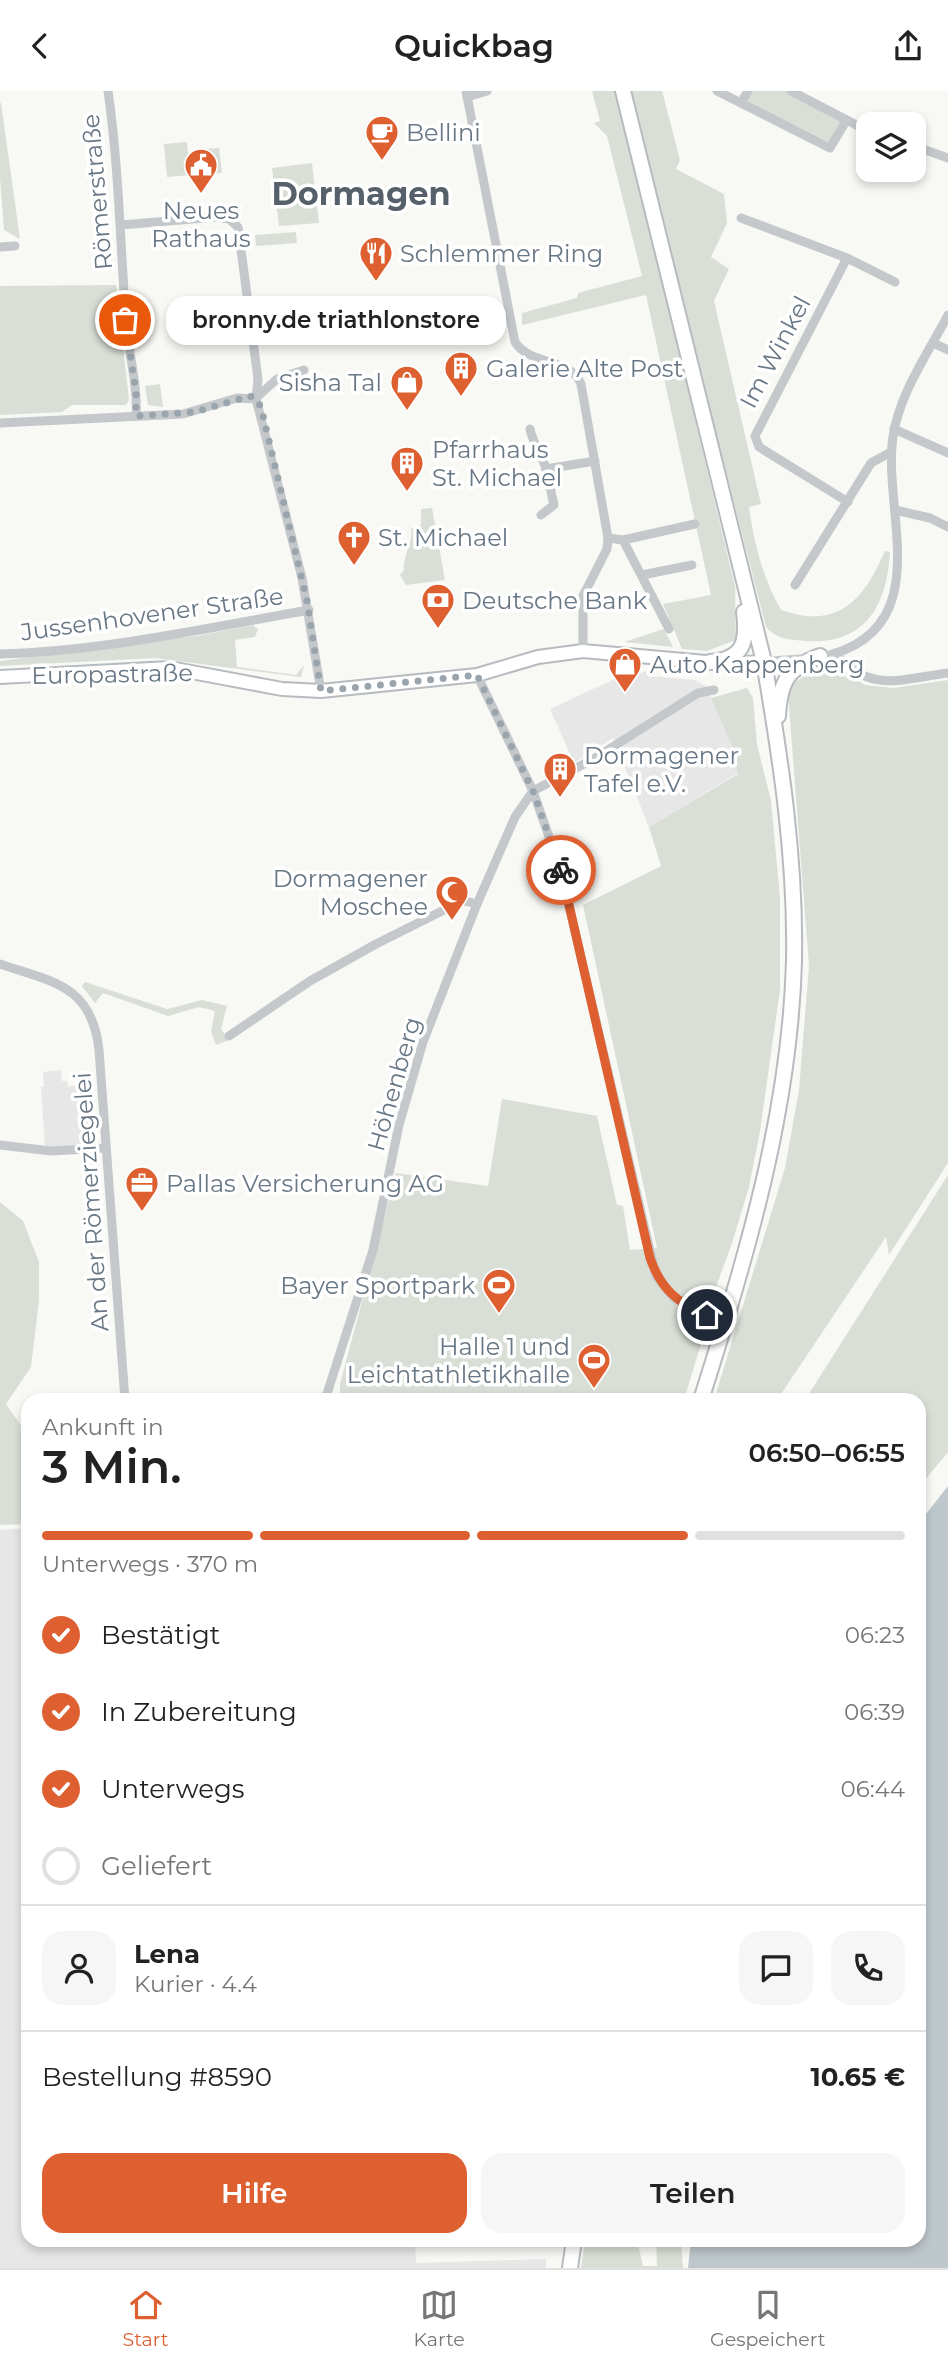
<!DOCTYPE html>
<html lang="de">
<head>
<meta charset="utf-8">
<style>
  body { margin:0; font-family:Montserrat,sans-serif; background:#f6f6f6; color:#222; height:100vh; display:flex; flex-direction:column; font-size:26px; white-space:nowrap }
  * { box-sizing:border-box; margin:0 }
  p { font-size:23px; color:#767676 }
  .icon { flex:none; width:38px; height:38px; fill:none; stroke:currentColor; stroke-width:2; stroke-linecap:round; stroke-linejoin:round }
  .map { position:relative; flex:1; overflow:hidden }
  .drawer { position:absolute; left:21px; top:1302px; width:905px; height:854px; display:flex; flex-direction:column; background:#fff; border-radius:21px; box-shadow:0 4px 10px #0003 }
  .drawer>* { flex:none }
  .tools { position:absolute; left:856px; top:21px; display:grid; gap:14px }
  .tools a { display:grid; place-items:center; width:70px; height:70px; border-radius:14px; background:#fff; box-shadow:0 4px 10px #0003; font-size:35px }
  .pin { position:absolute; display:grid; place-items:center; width:60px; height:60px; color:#fff; margin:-30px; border:4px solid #fff; border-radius:50%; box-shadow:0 2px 7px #0007 }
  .courier { position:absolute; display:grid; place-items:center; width:70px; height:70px; margin:-35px; border:5px solid #de6030; border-radius:50%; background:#fff; color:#222; box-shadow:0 2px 9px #0007 }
  .bubble { position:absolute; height:49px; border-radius:21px; background:#fff; box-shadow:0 4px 10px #0003; font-size:23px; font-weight:600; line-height:49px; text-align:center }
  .overview em { font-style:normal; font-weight:600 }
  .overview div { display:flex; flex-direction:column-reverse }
  .overview { display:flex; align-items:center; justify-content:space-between; height:119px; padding:0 21px }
  h1 { font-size:46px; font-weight:600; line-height:52px }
  .bar { display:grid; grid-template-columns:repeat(4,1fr); gap:10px 7px; align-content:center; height:84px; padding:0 21px }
  .bar i { height:9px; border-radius:5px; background:#e0e0e0 }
  .bar .selected { background:#de6030 }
  .bar p { grid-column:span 4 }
  .line { display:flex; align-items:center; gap:18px; padding:0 21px; border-top:2px solid #e0e0e0 }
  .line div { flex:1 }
  .round { display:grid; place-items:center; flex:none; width:74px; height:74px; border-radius:21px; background:#f6f6f6 }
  ol { padding:0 21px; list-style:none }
  li { display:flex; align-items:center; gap:21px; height:77px }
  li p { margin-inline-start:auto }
  li .icon { padding:7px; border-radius:50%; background:#de6030; color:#fff; stroke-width:4 }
  li:last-child { color:#767676 }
  li i { width:38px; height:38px; border:4px solid #e0e0e0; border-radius:50% }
  .cta { display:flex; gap:14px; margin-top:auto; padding:14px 21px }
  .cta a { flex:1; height:80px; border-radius:21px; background:#de6030; color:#fff; font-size:28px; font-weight:600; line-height:80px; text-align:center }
  .cta a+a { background:#f6f6f6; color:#222 }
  header { display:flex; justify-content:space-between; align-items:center; height:91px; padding:0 21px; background:#fff; font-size:32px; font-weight:600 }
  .menu { display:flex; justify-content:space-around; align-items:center; height:98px; border-top:2px solid #e0e0e0; background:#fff; font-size:19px; color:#767676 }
  .menu a { display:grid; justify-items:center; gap:4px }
  .menu .selected { color:#de6030 }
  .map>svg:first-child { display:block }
  .built { fill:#e6e7e6 }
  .green { fill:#d9dfd6 }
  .water { fill:#bec7cc }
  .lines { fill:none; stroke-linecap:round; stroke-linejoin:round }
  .secondary-casing { stroke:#b6bbbf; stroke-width:16 }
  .primary-casing { stroke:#b7bbbf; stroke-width:18 }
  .street { stroke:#c4c8cb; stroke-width:9 }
  .secondary { stroke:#fff; stroke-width:12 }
  .primary { stroke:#fff; stroke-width:14 }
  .done { stroke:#9aa4ac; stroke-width:7; stroke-dasharray:0 12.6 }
  .route { stroke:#de6030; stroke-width:9 }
  .labels { text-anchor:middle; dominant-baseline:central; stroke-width:7; stroke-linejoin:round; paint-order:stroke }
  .poi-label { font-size:24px; fill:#687785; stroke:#fff; text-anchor:start }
  .street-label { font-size:24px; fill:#687785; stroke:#fff }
  .district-label { font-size:32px; font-weight:bold; fill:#56606b; stroke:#fff }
</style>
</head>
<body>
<header><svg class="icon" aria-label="back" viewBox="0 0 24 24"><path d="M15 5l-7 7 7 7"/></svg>Quickbag<svg class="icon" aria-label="share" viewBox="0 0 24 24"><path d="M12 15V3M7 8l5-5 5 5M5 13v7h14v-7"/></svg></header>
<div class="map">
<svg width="948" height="2177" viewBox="0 0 948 2177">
  <rect width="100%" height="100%" fill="#f8f8f5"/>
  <g class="built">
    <polygon points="636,578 639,583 646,580 649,585 694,589 706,595 734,660 731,665 738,682 649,736 613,647 574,672 550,618"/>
    <polygon points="61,979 62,990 67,990 68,995 88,994 95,1054 45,1056 41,996 44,996 43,981"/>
    <polygon points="28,1437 28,2149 415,2149 416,2172 546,2168 546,2177 0,2177 0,1439"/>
  </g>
  <g class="green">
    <path d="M592,0H662L680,69L676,78L724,103L727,132L711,166L729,178L714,210L761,413L749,416C754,452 763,488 781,519C838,539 864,509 885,460L890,461C887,515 865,554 806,550C791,549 776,548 766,536L679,197L664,200L735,495L736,549L707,560L682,558L663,513L711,504L646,204L522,234V222L577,207L578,202L642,185L607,45L594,32L600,30Z"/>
    <polygon points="751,0 786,0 841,30 829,51 746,10"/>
    <polygon points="0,12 1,12 20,148 4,139 0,87"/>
    <polygon points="187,51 190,84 167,86 164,53"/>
    <polygon points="219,57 222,82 207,83 204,58"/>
    <polygon points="312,72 319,132 279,135 272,77"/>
    <polygon points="296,141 297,152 256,155 255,144"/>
    <polygon points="116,194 129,309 126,314 72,314 62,321 0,324 0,195"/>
    <polygon points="160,293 163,316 148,314 145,295"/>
    <path d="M432,417L445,489L406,494L400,484L404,479C403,463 413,453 411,438L421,434V418Z"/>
    <polygon points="253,534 258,538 255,546 235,549 237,576 296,584 304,574 301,586 155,567 0,575 0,570 196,545"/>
    <polygon points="664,538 673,556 624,551"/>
    <path d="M832,574L865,594L893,597L948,589V1072L889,1164L886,1146L781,1303L773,1309H714L785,1077L799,999L809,875L788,602C795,586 816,578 832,574Z"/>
    <polygon points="747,597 753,607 757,654 771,709 780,807 780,899 760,1040 749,1096 732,1152 716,1196 709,1202 691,1205 683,1224 702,1232 704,1243 684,1309 340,1309 340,1293 396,1082 488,1095 502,1008 597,1025 617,1114 623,1115 630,1159 657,1157 583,814 661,775 649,736 738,683 731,665 734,660 711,607"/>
    <polygon points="85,891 167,918 202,909 227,915 221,938 229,949 216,954 211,941 215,920 199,916 168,925 103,902 95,912 82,895"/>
    <polygon points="948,1084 948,1361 919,1396 919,1309 805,1309"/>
    <polygon points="0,1111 23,1130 39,1171 39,1209 31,1276 6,1313 28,1345 28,1433 0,1434"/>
    <polygon points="585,2149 637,2149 643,2175 657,2175 656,2149 681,2149 683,2177 581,2177"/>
  </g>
  <polygon class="water" points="948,1395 948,2177 688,2177 691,2149 919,2149 919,1432"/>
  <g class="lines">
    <defs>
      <polyline id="secondary" points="0,586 170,577 282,598 321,600 477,584 538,566 583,560 728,573 764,571"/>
      <g id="primary">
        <path d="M623,0L764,571C781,670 796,769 794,870C790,1022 746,1166 701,1309"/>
        <path d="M710,571C743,568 748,552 744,521"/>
        <path d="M778,625C780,591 787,577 820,565"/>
        <polyline points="570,2177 574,2149"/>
      </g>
    </defs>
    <use href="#secondary" class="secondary-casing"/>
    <use href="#primary" class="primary-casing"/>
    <g class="street">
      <path d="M108,0C119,76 120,152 126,229C128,261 138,293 136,325"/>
      <path d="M466,0L515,251C530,275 570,266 581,293L608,447L607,458L583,505V560"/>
      <polyline points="717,0 741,12 748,0"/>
      <polyline points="791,0 868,40"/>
      <polyline points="467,6 487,0"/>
      <polyline points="741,12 830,57 846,30"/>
      <polyline points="914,55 948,67"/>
      <polyline points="741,127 847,167 755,345 759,356 848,411"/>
      <polyline points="121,134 216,126 229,128 238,136 258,288 256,308"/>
      <polyline points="0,156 15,155"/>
      <polyline points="847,167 895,191"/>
      <polyline points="933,252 948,259"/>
      <polyline points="257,306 277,288 304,279"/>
      <polyline points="256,308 302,487 321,600"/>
      <polyline points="0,332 183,323 237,307 256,308"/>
      <path d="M530,338C533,353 542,363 546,378L595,370"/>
      <polyline points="894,338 948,362"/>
      <polyline points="895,419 930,427 948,436"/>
      <polyline points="541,424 554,414 546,378"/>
      <polyline points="608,447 623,449 669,538"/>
      <polyline points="623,449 695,433"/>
      <polyline points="642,484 692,474"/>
      <polyline points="795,494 871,372 891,361"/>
      <path d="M835,562C870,603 901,588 948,582"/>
      <path d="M0,563C104,560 207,537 309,519"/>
      <path d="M764,571C786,568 812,569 833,563C936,532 882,418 893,346C899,303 928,262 948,224"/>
      <polyline points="477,584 533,700 560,777 656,1185 674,1207 725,1231"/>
      <path d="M0,873C53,891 92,894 99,959L125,1309"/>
      <polyline points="229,945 310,890 376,853 452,815 465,810 477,813"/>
      <polyline points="0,1054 51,1060 106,1057"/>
      <polyline points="325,1309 373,1159 399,1034 423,951 477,813 515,726 533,700 595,667 698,602 714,599"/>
    </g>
    <use href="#secondary" class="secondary"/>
    <use href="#primary" class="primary"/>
  </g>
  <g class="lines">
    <polyline class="done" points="125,229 136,301 136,325 195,321 250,305 256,308 261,316 307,510 321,600 477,584 533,700 561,779"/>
    <path class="route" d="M561,779L650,1167C661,1198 677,1212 707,1224"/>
  </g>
  <defs>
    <symbol id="cafe-pin" viewBox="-11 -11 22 30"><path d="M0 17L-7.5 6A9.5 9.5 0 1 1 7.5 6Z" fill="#de6030" stroke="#fff"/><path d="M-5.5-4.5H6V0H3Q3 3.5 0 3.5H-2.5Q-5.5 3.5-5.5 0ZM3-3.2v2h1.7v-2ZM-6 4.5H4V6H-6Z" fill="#fff"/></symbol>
    <symbol id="civic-pin" viewBox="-11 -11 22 30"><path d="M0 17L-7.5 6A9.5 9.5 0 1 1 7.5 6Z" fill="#de6030" stroke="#fff"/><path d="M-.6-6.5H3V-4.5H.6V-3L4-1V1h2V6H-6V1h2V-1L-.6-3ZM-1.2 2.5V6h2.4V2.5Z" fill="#fff"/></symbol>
    <symbol id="restaurant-pin" viewBox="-11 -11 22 30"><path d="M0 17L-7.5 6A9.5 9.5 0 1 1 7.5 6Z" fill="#de6030" stroke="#fff"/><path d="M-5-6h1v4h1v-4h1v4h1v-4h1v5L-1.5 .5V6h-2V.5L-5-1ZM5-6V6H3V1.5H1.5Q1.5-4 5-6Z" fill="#fff"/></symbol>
    <symbol id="building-pin" viewBox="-11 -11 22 30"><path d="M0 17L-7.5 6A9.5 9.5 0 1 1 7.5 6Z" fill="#de6030" stroke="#fff"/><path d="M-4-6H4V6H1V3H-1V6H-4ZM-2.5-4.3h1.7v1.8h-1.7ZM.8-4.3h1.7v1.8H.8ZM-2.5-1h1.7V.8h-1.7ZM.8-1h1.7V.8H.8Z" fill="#fff"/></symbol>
    <symbol id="shop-pin" viewBox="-11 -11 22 30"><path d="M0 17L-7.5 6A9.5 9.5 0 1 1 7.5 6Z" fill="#de6030" stroke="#fff"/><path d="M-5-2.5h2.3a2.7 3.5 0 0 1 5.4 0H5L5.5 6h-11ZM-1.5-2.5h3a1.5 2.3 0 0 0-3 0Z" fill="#fff"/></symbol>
    <symbol id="church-pin" viewBox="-11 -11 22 30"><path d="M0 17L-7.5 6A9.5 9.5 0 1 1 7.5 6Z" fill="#de6030" stroke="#fff"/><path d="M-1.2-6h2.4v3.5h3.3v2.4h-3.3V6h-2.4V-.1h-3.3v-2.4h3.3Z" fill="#fff"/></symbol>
    <symbol id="bank-pin" viewBox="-11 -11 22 30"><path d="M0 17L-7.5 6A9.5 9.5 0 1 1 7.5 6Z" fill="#de6030" stroke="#fff"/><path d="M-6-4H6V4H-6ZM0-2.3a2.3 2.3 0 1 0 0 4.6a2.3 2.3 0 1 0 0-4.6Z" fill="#fff"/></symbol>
    <symbol id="mosque-pin" viewBox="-11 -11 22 30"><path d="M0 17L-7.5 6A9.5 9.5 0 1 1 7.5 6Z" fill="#de6030" stroke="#fff"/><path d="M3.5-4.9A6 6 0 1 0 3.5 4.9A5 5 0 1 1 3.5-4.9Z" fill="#fff"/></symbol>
    <symbol id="office-pin" viewBox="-11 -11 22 30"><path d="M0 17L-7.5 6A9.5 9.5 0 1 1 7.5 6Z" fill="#de6030" stroke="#fff"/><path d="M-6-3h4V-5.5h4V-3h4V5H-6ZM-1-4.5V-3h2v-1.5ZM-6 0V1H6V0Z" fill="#fff"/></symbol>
    <symbol id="stadium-pin" viewBox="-11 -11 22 30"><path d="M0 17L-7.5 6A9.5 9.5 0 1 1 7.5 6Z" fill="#de6030" stroke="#fff"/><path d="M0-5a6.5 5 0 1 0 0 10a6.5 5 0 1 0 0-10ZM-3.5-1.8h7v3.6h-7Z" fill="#fff"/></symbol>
  </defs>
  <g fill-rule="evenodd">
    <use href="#cafe-pin" x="363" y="22" width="38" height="52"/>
    <use href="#civic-pin" x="182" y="55" width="38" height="52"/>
    <use href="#restaurant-pin" x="357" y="143" width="38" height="52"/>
    <use href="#building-pin" x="442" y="258" width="38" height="52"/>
    <use href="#shop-pin" x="388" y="272" width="38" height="52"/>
    <use href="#building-pin" x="388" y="353" width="38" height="52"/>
    <use href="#church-pin" x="335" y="427" width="38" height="52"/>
    <use href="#bank-pin" x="419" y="490" width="38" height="52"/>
    <use href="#shop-pin" x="606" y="554" width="38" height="52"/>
    <use href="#building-pin" x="541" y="659" width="38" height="52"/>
    <use href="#mosque-pin" x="433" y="782" width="38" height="52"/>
    <use href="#office-pin" x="123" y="1073" width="38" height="52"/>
    <use href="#stadium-pin" x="480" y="1175" width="38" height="52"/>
    <use href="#stadium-pin" x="575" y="1250" width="38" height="52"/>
  </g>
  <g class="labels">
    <g class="poi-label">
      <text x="406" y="41">Bellini</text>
      <text x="201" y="119" text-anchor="middle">Neues<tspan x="201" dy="28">Rathaus</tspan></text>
      <text x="400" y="162">Schlemmer Ring</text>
      <text x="486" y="277">Galerie Alte Post</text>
      <text x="382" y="291" text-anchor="end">Sisha Tal</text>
      <text x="432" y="358">Pfarrhaus<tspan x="432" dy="28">St. Michael</tspan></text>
      <text x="378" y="446">St. Michael</text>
      <text x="462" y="509">Deutsche Bank</text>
      <text x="650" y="573">Auto Kappenberg</text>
      <text x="584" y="664">Dormagener<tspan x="584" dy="28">Tafel e.V.</tspan></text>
      <text x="428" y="787" text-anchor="end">Dormagener<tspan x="428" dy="28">Moschee</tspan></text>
      <text x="166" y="1092">Pallas Versicherung AG</text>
      <text x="475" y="1194" text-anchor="end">Bayer Sportpark</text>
      <text x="570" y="1255" text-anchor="end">Halle 1 und<tspan x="570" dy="28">Leichtathletikhalle</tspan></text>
    </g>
    <g class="street-label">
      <text transform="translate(97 101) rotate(-95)">Römerstraße</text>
      <text transform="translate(775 261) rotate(-62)">Im Winkel</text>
      <text transform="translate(152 523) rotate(-8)">Jussenhovener Straße</text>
      <text transform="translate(112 583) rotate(-1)">Europastraße</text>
      <text transform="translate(394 993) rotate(-74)">Höhenberg</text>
      <text transform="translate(91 1111) rotate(-94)">An der Römerziegelei</text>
    </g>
    <g class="district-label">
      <text x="361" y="102">Dormagen</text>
    </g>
  </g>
</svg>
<div class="tools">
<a><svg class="icon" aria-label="layers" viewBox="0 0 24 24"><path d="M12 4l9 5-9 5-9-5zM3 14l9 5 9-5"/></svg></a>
</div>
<div class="pin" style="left:125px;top:229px;background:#ea580c"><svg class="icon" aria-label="bag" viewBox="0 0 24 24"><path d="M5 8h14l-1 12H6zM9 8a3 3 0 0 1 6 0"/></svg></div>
<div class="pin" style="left:707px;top:1224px;background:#1f2937"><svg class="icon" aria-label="home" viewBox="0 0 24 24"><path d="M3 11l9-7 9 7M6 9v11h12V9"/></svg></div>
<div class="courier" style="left:561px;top:779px"><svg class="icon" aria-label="bike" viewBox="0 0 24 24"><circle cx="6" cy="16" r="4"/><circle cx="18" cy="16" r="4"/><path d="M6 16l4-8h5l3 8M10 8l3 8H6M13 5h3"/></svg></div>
<div class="bubble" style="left:166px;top:205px;width:340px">bronny.de triathlonstore</div>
<section class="drawer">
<div class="overview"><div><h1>3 Min.</h1><p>Ankunft in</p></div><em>06:50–06:55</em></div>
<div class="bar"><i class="selected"></i><i class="selected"></i><i class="selected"></i><i></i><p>Unterwegs · 370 m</p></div>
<ol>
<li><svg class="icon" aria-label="check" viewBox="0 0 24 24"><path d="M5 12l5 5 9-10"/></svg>Bestätigt<p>06:23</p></li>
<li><svg class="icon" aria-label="check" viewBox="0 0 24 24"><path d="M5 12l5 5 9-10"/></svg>In Zubereitung<p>06:39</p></li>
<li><svg class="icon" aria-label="check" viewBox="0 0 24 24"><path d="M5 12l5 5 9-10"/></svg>Unterwegs<p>06:44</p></li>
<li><i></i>Geliefert</li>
</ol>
<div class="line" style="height:126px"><a class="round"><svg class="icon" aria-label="person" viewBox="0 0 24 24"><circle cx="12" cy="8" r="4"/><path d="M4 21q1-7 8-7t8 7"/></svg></a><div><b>Lena</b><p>Kurier · 4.4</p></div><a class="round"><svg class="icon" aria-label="chat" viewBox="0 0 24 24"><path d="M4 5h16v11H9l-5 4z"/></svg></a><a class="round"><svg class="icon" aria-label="phone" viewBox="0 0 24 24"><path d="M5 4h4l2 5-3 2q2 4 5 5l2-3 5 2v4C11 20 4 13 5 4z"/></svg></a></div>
<div class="line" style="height:91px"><div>Bestellung #8590</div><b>10.65 €</b></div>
<div class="cta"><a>Hilfe</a><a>Teilen</a></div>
</section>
</div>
<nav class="menu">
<a class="selected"><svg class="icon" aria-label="home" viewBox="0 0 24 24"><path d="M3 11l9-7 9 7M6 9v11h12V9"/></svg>Start</a>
<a><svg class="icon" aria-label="map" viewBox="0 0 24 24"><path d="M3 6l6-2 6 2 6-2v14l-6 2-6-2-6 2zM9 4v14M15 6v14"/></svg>Karte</a>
<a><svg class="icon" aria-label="saved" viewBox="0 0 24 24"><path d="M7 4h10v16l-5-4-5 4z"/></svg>Gespeichert</a>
</nav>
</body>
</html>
